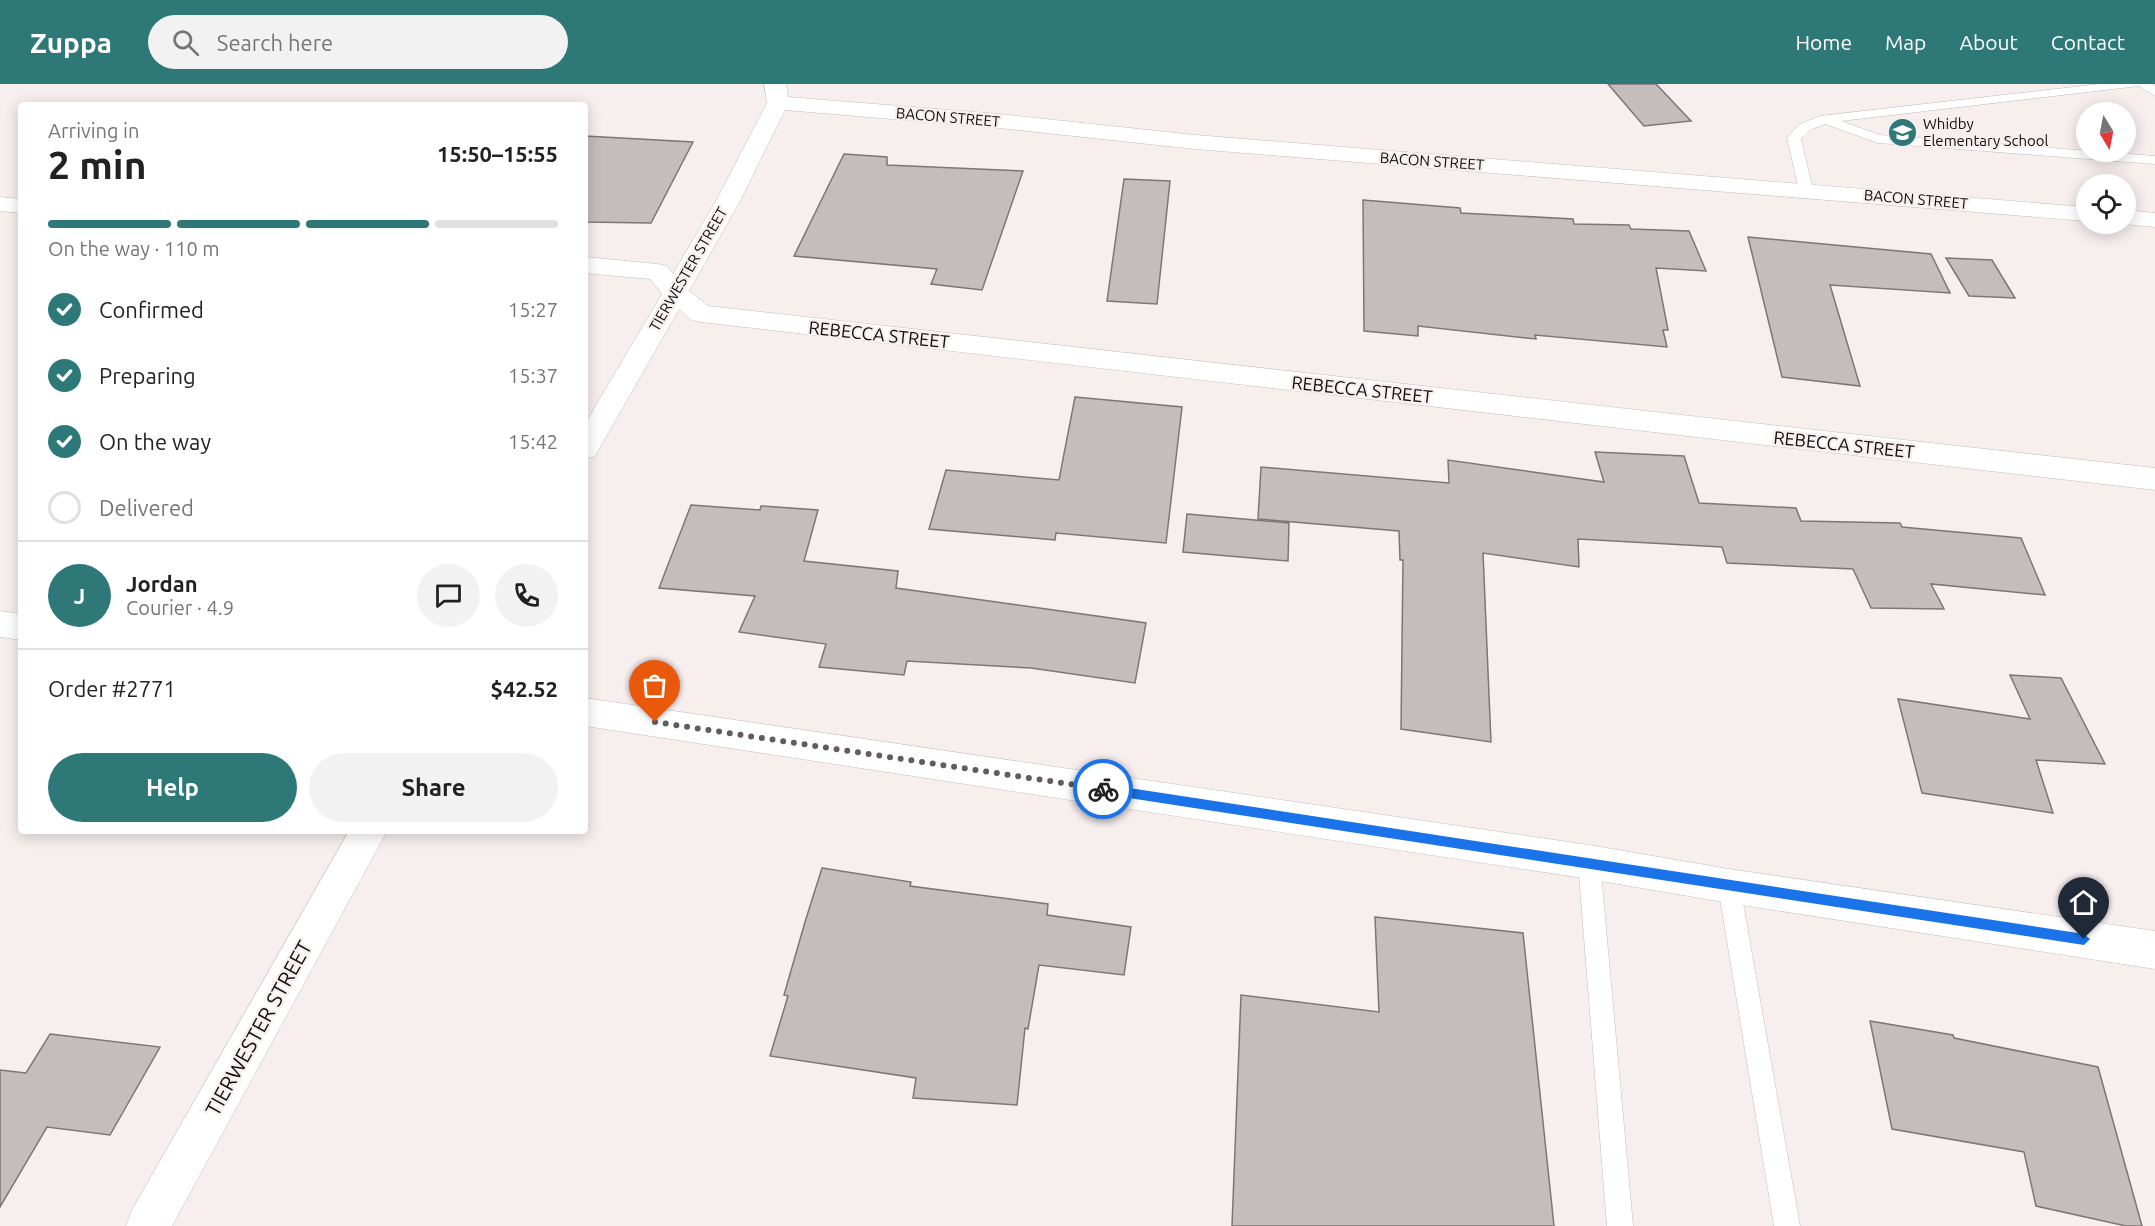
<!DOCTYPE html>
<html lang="en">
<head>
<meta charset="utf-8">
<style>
  body { margin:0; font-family:Ubuntu,sans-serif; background:#f2f2f2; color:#222; height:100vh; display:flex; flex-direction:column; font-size:22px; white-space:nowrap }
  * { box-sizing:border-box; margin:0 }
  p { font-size:20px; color:#767676 }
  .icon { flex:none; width:33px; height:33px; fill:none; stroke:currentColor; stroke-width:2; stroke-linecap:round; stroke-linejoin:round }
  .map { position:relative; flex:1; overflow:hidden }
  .panel { position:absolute; left:18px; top:18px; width:570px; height:732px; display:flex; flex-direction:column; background:#fff; border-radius:6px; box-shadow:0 3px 15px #0003 }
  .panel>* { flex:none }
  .needle { width:39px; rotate:170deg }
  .tools { position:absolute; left:2076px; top:18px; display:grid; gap:12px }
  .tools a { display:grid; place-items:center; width:60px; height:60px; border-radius:50%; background:#fff; box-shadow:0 3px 15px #0003; font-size:30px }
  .pin { position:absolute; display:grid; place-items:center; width:51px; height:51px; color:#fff; margin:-62px -26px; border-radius:50% 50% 50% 0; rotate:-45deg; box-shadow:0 0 6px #0007 }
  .pin .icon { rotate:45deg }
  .courier { position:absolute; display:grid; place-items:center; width:60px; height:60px; margin:-30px; border:4px solid #1a73e8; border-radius:50%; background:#fff; color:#222; box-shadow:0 2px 8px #0007 }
  .headline em { font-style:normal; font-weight:700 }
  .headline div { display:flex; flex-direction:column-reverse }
  .headline { display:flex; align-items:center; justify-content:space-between; height:102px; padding:0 30px }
  h1 { font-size:39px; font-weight:700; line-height:45px }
  .bar { display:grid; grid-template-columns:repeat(4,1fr); gap:9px 6px; align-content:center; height:72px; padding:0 30px }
  .bar i { height:8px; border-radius:4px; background:#e0e0e0 }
  .bar .current { background:#2e7878 }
  .bar p { grid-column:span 4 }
  .line { display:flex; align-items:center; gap:15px; padding:0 30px; border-top:2px solid #e0e0e0 }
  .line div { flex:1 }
  .round { display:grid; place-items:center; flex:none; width:63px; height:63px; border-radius:32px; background:#f2f2f2 }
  ol { padding:0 30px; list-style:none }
  li { display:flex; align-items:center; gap:18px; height:66px }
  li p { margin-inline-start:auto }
  li .icon { padding:6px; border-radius:50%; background:#2e7878; color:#fff; stroke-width:4 }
  li:last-child { color:#767676 }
  li i { width:33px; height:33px; border:3px solid #e0e0e0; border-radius:50% }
  .action { display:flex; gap:12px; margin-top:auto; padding:12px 30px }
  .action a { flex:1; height:69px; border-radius:36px; background:#2e7878; color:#fff; font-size:24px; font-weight:700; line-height:69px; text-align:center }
  .action a+a { background:#f2f2f2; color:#222 }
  header { display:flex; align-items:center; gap:36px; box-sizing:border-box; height:84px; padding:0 30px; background:#2e7878; color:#fff }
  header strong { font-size:28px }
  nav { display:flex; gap:33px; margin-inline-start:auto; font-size:21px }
  .search { width:420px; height:54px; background:#f2f2f2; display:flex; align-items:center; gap:15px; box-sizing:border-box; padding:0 21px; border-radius:33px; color:#767676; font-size:22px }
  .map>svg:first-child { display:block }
  .building { fill:#c5bdbc; stroke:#7e7676; stroke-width:1.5 }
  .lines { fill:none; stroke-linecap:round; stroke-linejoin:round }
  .lane-casing { stroke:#c5bdbc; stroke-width:1 }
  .street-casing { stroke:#c5bdbc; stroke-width:1 }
  .lane { fill:#fff; fill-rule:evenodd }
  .street { fill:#fff; fill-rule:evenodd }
  .route { fill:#1a73e8 }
  .done { stroke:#625c5c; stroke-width:6; stroke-dasharray:0 10.8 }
  .labels { text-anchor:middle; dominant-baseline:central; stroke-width:4.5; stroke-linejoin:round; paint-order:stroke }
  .far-street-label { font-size:15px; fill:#110e0e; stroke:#f7eeee }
  .far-poi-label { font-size:15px; fill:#110e0e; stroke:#f7eeee; text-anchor:start }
  .street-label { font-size:18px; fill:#110e0e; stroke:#f7eeee }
  .near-street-label { font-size:21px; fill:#110e0e; stroke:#f7eeee }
</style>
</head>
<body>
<header>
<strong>Zuppa</strong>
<div class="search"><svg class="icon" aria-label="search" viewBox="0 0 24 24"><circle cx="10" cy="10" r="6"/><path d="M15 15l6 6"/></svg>Search here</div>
<nav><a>Home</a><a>Map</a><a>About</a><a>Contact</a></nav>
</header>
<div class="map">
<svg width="2155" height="1142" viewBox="0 0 2155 1142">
  <rect width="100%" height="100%" fill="#f7eeee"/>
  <g class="building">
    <polygon points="1608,0 1656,0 1691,37 1644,42"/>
    <polygon points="585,52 693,58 651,139 585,138"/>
    <polygon points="844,70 887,73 887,81 1023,87 982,206 931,200 937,185 794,172"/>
    <polygon points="1124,95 1170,97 1157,220 1107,217"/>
    <polygon points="1363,116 1460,124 1461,129 1573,135 1574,140 1629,141 1631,145 1689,147 1706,187 1656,184 1668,246 1663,246 1667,263 1535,251 1536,255 1418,242 1418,252 1364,247"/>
    <polygon points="1748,153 1931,170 1950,209 1830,201 1860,302 1782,293"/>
    <polygon points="1946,174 1992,176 2015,214 1969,212"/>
    <polygon points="1075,313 1182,323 1166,459 1056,449 1055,456 929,445 946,386 1059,396"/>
    <polygon points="1595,368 1684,372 1699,419 1796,424 1801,437 1900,439 1902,443 2021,454 2045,511 1931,500 1944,525 1871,524 1853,485 1727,479 1722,463 1578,455 1579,483 1483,469 1491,658 1401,645 1403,476 1400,476 1399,447 1258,435 1261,383 1449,399 1448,376 1604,398"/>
    <polygon points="691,421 760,426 761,422 818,426 804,477 898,487 896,504 1146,539 1135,599 1031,584 907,577 904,591 819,583 826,560 739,548 755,512 659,504"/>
    <polygon points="1187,430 1289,439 1288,477 1183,468"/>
    <polygon points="2010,591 2061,594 2105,680 2036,676 2053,729 1922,709 1898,615 2030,635"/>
    <polygon points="822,784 911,798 910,802 1048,820 1047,831 1131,843 1124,891 1039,881 1028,945 1025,944 1017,1021 913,1014 916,994 770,972 788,912 784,911 805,838"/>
    <polygon points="1375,833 1523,849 1554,1142 1232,1142 1241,911 1379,928"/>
    <polygon points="1870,937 1953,951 1954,954 2098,983 2142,1142 2126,1142 2036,1122 2024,1068 1892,1045"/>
    <polygon points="50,950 160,963 110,1051 47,1043 0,1123 0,986 26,989"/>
  </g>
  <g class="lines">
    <defs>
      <g id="lane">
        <polygon points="2100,0 2152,0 2155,2 2155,12 2139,2 1841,37 1880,51 2155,72 2155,80 1878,59 1825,40 1810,46 1801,55 1813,106 1806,110 1799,106 1787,54 1800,40 1820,32"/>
        <polygon points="1589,768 1597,771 1600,778 1633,1142 1607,1142 1578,778 1581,771"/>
        <polygon points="1729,792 1737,795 1740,802 1800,1142 1774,1142 1718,802 1721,795"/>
      </g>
      <g id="street">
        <polygon points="764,0 786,0 788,13 999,30 1195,51 2086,123 2086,137 1195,65 999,44 785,26 740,117 689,207 708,222 2155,384 2155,406 701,238 692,236 679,225 595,372 585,375 585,340 662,210 650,195 585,189 585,173 658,180 667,182 673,190 716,117 767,19"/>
        <polygon points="0,113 21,115 21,129 0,127"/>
        <polygon points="2126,126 2155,129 2155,143 2123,140 2126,140"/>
        <polygon points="0,527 21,530 21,556 0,553"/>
        <polygon points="585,614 1589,761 1729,785 2155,847 2155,885 1729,819 1589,795 585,642"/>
        <polygon points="349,747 387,747 172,1142 126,1142 132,1126"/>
      </g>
    </defs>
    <use href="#lane" class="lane-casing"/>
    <use href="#street" class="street-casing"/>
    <use href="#lane" class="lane"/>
    <use href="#street" class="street"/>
  </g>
  <polygon class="route" points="1103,700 2084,850 2090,855 2084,861 1103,710 1097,705"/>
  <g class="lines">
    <polyline class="done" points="655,638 1103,705"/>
  </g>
  <defs>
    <symbol id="school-disc" viewBox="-11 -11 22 22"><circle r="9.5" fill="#2e7878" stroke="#f7eeee"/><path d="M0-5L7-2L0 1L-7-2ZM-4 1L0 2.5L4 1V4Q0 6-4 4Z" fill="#fff"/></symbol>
  </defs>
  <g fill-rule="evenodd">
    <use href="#school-disc" x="1886" y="32" width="33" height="33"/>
  </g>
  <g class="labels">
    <g class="far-street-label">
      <text transform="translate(948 33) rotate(5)">BACON STREET</text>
      <text transform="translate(1432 77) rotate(4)">BACON STREET</text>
      <text transform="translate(1916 115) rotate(5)">BACON STREET</text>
      <text transform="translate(688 185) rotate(-60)">TIERWESTER STREET</text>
    </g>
    <g class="far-poi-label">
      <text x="1923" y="39">Whidby<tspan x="1923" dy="17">Elementary School</tspan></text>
    </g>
    <g class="street-label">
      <text transform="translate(879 250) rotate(6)">REBECCA STREET</text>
      <text transform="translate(1362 305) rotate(6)">REBECCA STREET</text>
      <text transform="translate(1844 360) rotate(6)">REBECCA STREET</text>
    </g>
    <g class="near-street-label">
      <text transform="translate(258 944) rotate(-61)">TIERWESTER STREET</text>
    </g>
  </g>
</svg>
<div class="tools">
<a><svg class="needle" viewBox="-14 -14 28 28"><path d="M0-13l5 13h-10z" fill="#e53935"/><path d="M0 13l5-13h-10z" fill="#767676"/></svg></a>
<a><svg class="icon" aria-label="locate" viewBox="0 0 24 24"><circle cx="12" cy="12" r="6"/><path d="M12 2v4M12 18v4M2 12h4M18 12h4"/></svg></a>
</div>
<div class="pin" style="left:655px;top:638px;background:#ea580c"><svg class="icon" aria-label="bag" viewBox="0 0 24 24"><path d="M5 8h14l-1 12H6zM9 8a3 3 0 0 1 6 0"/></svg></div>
<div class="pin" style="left:2084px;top:855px;background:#1f2937"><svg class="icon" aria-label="home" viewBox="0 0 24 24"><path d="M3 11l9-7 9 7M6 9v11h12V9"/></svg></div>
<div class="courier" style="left:1103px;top:705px"><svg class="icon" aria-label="bike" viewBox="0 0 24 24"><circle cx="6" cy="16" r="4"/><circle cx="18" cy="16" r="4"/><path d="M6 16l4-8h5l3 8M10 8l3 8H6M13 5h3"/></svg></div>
<section class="panel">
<div class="headline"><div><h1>2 min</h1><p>Arriving in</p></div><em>15:50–15:55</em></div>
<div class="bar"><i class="current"></i><i class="current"></i><i class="current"></i><i></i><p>On the way · 110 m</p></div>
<ol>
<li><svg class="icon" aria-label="check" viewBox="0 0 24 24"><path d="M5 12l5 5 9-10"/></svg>Confirmed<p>15:27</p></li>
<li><svg class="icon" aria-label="check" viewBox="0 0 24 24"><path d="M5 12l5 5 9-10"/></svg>Preparing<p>15:37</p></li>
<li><svg class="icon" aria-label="check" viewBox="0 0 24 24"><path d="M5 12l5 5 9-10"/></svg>On the way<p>15:42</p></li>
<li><i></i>Delivered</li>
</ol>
<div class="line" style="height:108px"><b class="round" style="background:#2e7878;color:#fff">J</b><div><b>Jordan</b><p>Courier · 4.9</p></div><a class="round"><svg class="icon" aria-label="chat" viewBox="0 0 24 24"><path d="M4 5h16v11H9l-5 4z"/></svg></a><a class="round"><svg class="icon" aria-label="phone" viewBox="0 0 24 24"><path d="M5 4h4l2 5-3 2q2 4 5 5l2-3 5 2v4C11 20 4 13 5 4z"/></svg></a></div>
<div class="line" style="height:78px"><div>Order #2771</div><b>$42.52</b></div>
<div class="action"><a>Help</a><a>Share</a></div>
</section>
</div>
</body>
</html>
